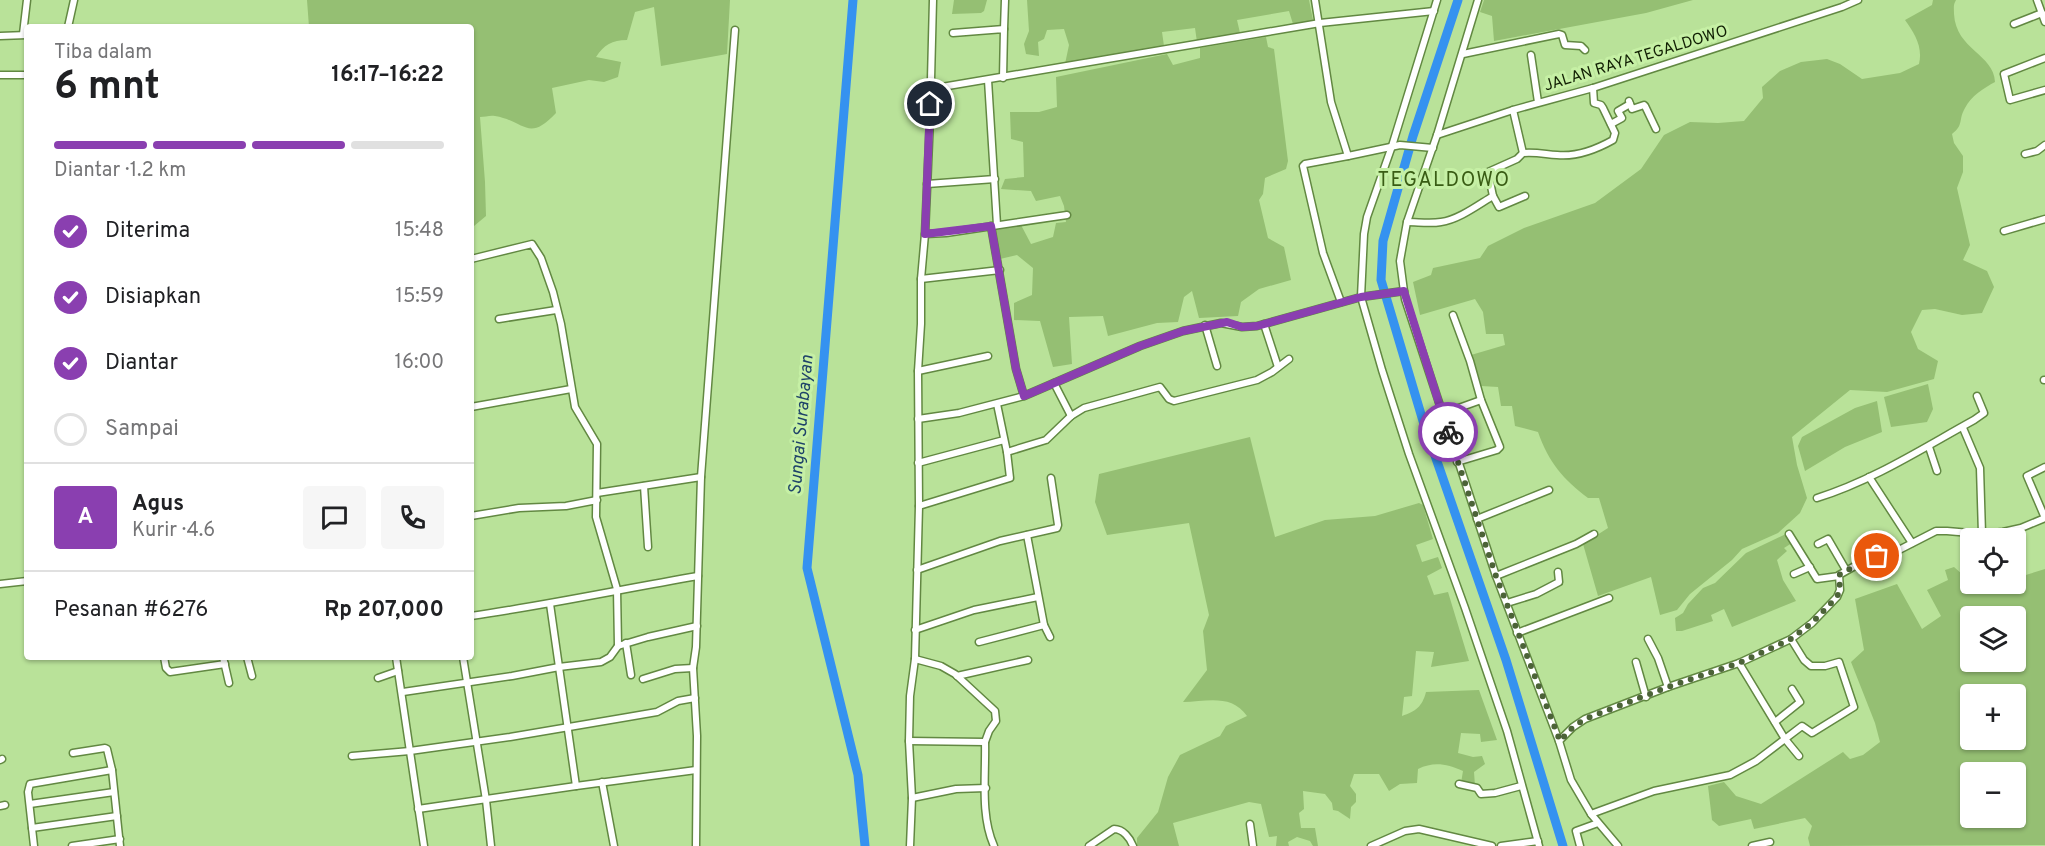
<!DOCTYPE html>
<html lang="id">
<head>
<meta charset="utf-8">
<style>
  body { margin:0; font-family:Overpass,sans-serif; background:#f6f6f6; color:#202124; height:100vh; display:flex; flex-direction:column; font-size:22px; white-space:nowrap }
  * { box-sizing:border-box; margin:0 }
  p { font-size:20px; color:#757577 }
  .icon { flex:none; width:33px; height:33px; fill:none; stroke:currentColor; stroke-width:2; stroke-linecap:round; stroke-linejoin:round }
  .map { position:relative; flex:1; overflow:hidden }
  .side { position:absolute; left:24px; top:24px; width:450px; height:636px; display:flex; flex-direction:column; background:#fff; border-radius:6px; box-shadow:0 2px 4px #0004 }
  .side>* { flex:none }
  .buttons { position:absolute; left:1960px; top:528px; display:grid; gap:12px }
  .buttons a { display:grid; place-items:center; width:66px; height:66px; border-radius:6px; background:#fff; box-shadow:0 2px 4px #0004; font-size:30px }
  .pin { position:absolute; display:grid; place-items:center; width:51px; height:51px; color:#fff; margin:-26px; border:3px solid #fff; border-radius:50%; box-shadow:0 2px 6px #0007 }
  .courier { position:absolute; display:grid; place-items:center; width:60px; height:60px; margin:-30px; border:4px solid #8a3fb0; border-radius:50%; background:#fff; color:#222; box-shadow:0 2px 8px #0007 }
  .headline em { font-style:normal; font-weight:700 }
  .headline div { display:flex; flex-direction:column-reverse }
  .headline { display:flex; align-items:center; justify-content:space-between; height:102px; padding:0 30px }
  h1 { font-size:39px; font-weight:700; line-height:45px }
  .bar { display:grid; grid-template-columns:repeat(4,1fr); gap:9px 6px; align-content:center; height:72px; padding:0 30px }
  .bar i { height:8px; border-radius:4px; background:#e0e0e0 }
  .bar .current { background:#8a3fb0 }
  .bar p { grid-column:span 4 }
  .line { display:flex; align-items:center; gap:15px; padding:0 30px; border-top:2px solid #e0e0e0 }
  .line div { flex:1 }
  .round { display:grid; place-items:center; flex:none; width:63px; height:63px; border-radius:6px; background:#f6f6f6 }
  ol { padding:0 30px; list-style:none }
  li { display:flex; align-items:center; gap:18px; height:66px }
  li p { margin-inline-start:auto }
  li .icon { padding:6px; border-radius:50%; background:#8a3fb0; color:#fff; stroke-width:4 }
  li:last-child { color:#757577 }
  li i { width:33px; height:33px; border:3px solid #e0e0e0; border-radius:50% }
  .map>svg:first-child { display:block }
  .green { fill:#95bf73; fill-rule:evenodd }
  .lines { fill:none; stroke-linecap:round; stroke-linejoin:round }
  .river { stroke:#3592f0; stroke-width:9 }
  .minor-casing { stroke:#628842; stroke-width:9 }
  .minor { stroke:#fff; stroke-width:6 }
  .done { stroke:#4c6338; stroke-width:6; stroke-dasharray:0 10.8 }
  .route { stroke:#8a3fb0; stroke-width:8 }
  .labels { text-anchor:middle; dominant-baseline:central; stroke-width:6; stroke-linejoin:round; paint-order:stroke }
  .street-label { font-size:16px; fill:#111f03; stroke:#c6f0a5 }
  .water-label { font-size:18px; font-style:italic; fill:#1f4369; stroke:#c6f0a5 }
  .quarter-label { font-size:20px; letter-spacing:1.5px; fill:#395c14; stroke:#c6f0a5 }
</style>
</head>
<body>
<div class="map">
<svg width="2045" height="846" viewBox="0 0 2045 846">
  <rect width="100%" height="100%" fill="#b9e299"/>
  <g class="green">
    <path d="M307,0H730L727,54L661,66L654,7L635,12L627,40C612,40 604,45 596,57L621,62L618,77L604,82L589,80L552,88L556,113C528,143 525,121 495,116C490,115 485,117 480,117L485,182L486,216L474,226L471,230V27H309Z"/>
    <polygon points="954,0 987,0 984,11 981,13 952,14"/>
    <polygon points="1027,0 1309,0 1313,20 1293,24 1289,11 1237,20 1240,33 1197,42 1195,28 1162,32 1164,46 1065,64 1069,45 1064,29 1047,30 1044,39 1038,42 1039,56 1026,54 1024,44 1029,31"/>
    <polygon points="1484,0 1693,0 1646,13 1494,41 1492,16 1480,12"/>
    <path d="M1933,0H1956C1953,5 1954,8 1954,14C1956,50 1994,54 1995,82C1984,88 1971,96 1965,108C1958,120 1964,125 1952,134L1954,143L1963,156V172L1957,188L1970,245L1963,260L1987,271L1994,287L1982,313L1962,315L1935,309L1922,310L1911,332L1918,349L1938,361L1934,379L1887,392L1850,390L1792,437L1797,465L1807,498L1800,513L1778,533L1742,549L1732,560L1690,594L1677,610L1660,615L1651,577L1598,596L1583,544L1608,528L1599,498H1588C1563,479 1549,463 1538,432L1515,426L1512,406H1501L1498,387L1481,386L1471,355L1505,345L1503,334H1486L1483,312L1475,299L1420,315L1413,282L1431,275L1433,268L1480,258L1488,246L1524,228L1595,203L1641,169L1664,135L1690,122L1718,123L1744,121L1763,98L1762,87L1780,71L1801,62L1827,59L1840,64L1862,79L1900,73L1919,64C1923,47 1915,34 1905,20L1932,5Z"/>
    <polygon points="1266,37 1268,47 1274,49 1288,161 1286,169 1265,178 1263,194 1259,200 1268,238 1284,247 1291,280 1259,289 1241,302 1238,316 1199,318 1192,291 1184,297 1178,322 1157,323 1108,336 1103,316 1069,317 1072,364 1053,367 1040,321 1014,320 1014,303 1032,295 1033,268 1017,255 1000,259 995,230 1021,225 1031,244 1053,237 1056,223 1066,222 1064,206 1060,196 1036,201 1031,191 1001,189 1005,179 1024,177 1023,142 1011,139 1010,112 1039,112 1057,107 1056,77 1167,54 1173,65 1200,58 1200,48"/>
    <polygon points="1928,384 1933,409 1927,422 1891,427 1884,397"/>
    <polygon points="1877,401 1882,432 1845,447 1805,471 1798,446 1802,437 1855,408"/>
    <path d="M1250,437L1275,537L1325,520L1375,516L1419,503L1423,505L1433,539L1416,545L1422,562L1438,557L1442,568L1427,576L1434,595L1448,592L1469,661L1431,667L1434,652L1416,651L1412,696L1404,697L1402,716C1416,711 1422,707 1426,692L1479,690L1497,740L1481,742L1480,734L1461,733L1458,753L1473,757L1482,756L1485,764L1474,772L1475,786L1461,783L1463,771C1447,764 1434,761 1418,769L1417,783L1400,784L1389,791L1379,774H1354L1350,786L1356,794V802L1351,807L1350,819L1338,811L1333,810L1332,803L1325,794L1303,791L1304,809L1299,813L1301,828H1315L1318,846H1313L1310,841L1297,837L1288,842L1289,846H1276L1277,836L1269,837L1261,804L1249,802L1173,823L1179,846H1137V838L1158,812L1168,777L1180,755L1220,736L1226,726L1247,716C1232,694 1208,701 1183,702L1207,670L1203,631L1209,615L1189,523L1107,535L1095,502L1099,474Z"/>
    <polygon points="1786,534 1792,543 1784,548 1787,551 1777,560 1783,580 1796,601 1732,627 1724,609 1711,615 1713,621 1682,631 1676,631 1675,618 1683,613 1688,604 1703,588 1715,583 1746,553"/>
    <path d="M1954,567L1979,589L1997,584H2016V578L2045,569V845L1810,846L1808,838L1812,826L1805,818L1754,829L1751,819L1719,826L1712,820L1708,786L1724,782L1736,796L1761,804L1843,752L1850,759L1863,755L1880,742L1875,723L1851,662L1864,650L1855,599L1897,584L1922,629L1941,616L1927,590L1948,580L1945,570ZM1971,616H2016V662H1971ZM1971,694H2016V740H1971ZM1971,772H2016V818H1971Z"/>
  </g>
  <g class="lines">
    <g class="river">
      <polyline points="853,0 807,568 858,775 865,846"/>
      <polyline points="1458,0 1413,136 1383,241 1381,280 1423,421 1506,660 1563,846"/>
    </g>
    <defs>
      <g id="minor">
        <polyline points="1315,0 1331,102 1348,156 1400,145 1433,148"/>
        <polyline points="1437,0 1392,146 1367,217 1364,234 1361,297 1382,370 1409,454 1465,608 1507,731 1539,846"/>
        <polyline points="1478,0 1437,135 1407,222 1400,261 1405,299 1496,576 1559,741 1571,780 1591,814 1618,846"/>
        <polyline points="2037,0 2045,22"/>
        <polyline points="2014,24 2042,13"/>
        <polyline points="68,27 74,0"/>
        <polyline points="1004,29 1005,0"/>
        <polyline points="953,33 1004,29 1003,78"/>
        <polyline points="23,34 27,0"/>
        <polyline points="0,36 27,35"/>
        <polyline points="1463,54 1559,34 1562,35 1565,45 1581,46 1585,50"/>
        <polyline points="1531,55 1538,102"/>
        <polyline points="2045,58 2004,74 2010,100 2045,90"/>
        <polyline points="0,75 27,75"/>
        <polyline points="988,80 997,225"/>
        <polyline points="930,89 1320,23 1434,11"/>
        <polyline points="1629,101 1632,109 1644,105 1645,106 1656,129"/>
        <polyline points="1513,110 1523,153"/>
        <polyline points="1611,124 1622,118 1618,111 1630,104"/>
        <polyline points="1437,135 1513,110 1593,88 1842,7 1858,0"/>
        <polyline points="2025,154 2037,151 2045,145"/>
        <polyline points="927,184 995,179"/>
        <polyline points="1493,196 1499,207 1525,196"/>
        <path d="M1407,222C1418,222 1430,224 1441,222C1458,220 1478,205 1493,196L1488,172L1517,159L1523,153C1536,152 1544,154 1557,155C1577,157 1597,149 1613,140L1615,133L1603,108L1601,105L1594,103L1593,88"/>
        <polyline points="991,226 1016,369 1024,396"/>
        <polyline points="2004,231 2045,219"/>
        <polyline points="925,234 946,233 1067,215"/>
        <polyline points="471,259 532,244 541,258 553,292 561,324 575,407 597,444 596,517 617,589 618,646"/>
        <polyline points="921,279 1000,270"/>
        <polyline points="1341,302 1323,253 1303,166 1305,164 1348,156"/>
        <polyline points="1453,315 1470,361 1481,400 1500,447 1497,450 1457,462"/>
        <polyline points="499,319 556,310"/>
        <polyline points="1264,324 1278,367"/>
        <polyline points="1205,325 1217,366"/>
        <polyline points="918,371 988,356"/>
        <polyline points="2044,380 2045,380"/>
        <polyline points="1054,383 1071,416"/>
        <polyline points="471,407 571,389"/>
        <polyline points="1442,414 1481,400"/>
        <polyline points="918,419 959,413 1024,396 1140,346 1183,331 1221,323 1242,327 1257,326 1361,297 1404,291"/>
        <polyline points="1963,428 1980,468 1982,534"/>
        <polyline points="1929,447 1937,471"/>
        <polyline points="1007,452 1046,440 1071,416 1084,408 1160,387 1169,399 1174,401 1257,380 1272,372 1289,359"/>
        <polyline points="918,463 1004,440"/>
        <polyline points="1869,477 1912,543"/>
        <polyline points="644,486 648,547"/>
        <polyline points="597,493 701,477"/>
        <path d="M1817,498C1874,480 1923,448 1974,420L1984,413L1977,396"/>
        <polyline points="919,506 1010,478 1007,452 997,404"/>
        <polyline points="471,516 519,508 566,506 597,500"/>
        <polyline points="2045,518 2027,476 2045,467"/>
        <polyline points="1477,519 1549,490"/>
        <polyline points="1789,534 1817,579 1839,576"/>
        <polyline points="1027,535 1044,625 1050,637"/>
        <polyline points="1818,544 1828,539 1846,570"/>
        <polyline points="917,570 1000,541 1057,528 1058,525 1051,478"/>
        <polyline points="1794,574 1810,567"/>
        <polyline points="1496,576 1576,544 1594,534"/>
        <polyline points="0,584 27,581"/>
        <polyline points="1507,603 1536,594 1559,582 1558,572"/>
        <polyline points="550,604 576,786"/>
        <path d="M471,616C547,605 622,589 698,576"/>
        <polyline points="915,630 974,610 1038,597"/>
        <polyline points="1517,633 1609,598"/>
        <polyline points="1648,639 1658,658 1668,687"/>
        <polyline points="979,642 1044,625"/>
        <polyline points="626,643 631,675"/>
        <polyline points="164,657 166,668 170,672 225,664"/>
        <polyline points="223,657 229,683"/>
        <polyline points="247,657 252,676"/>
        <polyline points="396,657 424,846"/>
        <polyline points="463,657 486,800 491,846"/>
        <path d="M915,659L941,666L955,674L995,711L996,721L989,731L985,742C986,775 980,815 994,846"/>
        <polyline points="1636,662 1646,697"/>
        <polyline points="1739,663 1785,739 1799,756"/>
        <polyline points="957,676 1028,660"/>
        <polyline points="378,678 398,671"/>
        <polyline points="643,679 675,669 693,668"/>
        <polyline points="403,692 512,676 559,667 601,662 610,657 618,646 648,637 697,626"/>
        <polyline points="1775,722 1800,702 1792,689"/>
        <polyline points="909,741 985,742"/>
        <polyline points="1559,741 1573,727 1585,719 1668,687 1739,663 1791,639 1812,623 1837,597 1840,590 1839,575 1862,562 1895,552 1936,531 1947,531 1982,534 2003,532 2021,528 2045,518"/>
        <polyline points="73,753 105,748 107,749 112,770 120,846"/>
        <polyline points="352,756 410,751 510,737 628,717 657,712 678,701 695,698"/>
        <polyline points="0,760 2,759"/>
        <polyline points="602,782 614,846"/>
        <polyline points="1459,784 1477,788 1481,794 1495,793 1521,786"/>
        <polyline points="912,798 956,789 986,788"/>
        <polyline points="30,804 114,792"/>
        <polyline points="0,806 5,805"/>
        <polyline points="418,809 576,786 696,770"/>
        <polyline points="1591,814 1654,791 1730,775 1756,761 1802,726 1812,733 1854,707 1839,662 1825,666 1811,666 1804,660 1791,639"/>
        <polyline points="1250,824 1253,846"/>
        <polyline points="32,828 117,816"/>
        <polyline points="34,846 28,792 30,784 112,770"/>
        <polyline points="72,846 120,839"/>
        <polyline points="696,846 697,736 693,668 696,647 701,477 735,30"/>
        <polyline points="910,846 912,798 909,741 910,696 915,659 919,506 918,371 921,324 921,279 925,234 930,119 933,0"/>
        <path d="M1089,846L1114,829C1123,829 1130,838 1133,846"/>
        <polyline points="1371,846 1405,831 1419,829 1492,846"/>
        <polyline points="1501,846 1538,841"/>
        <polyline points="1580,846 1576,831 1598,823"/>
        <polyline points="1752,846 1770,842"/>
      </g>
    </defs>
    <use href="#minor" class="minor-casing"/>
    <use href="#minor" class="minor"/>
  </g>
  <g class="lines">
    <polyline class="done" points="1448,432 1496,576 1560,741 1573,727 1585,719 1668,687 1739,663 1791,639 1812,623 1837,597 1840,590 1839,575 1862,562 1877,556"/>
    <polyline class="route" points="930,104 925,234 991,226 1016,369 1024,396 1140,346 1183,331 1227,322 1242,327 1257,326 1361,297 1404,291 1448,432"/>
  </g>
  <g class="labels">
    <g class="street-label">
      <text transform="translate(1636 59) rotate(-17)">JALAN RAYA TEGALDOWO</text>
    </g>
    <g class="water-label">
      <text transform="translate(802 425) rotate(-85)">Sungai Surabayan</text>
    </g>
    <g class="quarter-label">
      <text x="1444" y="181">TEGALDOWO</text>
    </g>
  </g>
</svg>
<div class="buttons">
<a><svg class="icon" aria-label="locate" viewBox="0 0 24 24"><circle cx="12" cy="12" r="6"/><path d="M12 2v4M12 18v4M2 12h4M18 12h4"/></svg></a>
<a><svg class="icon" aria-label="layers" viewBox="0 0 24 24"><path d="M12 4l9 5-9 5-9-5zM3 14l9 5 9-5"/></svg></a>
<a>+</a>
<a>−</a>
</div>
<div class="pin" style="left:1877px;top:556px;background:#ea580c"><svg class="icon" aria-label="bag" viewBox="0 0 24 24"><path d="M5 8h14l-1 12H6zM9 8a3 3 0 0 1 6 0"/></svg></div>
<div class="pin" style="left:930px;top:104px;background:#1f2937"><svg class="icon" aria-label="home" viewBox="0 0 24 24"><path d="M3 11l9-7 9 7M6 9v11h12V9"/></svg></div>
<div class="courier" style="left:1448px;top:432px"><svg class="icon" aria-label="bike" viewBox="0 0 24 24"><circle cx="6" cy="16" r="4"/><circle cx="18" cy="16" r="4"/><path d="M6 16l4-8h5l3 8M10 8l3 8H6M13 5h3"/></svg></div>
<section class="side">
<div class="headline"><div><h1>6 mnt</h1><p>Tiba dalam</p></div><em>16:17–16:22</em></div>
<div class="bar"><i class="current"></i><i class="current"></i><i class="current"></i><i></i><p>Diantar · 1.2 km</p></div>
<ol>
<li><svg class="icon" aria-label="check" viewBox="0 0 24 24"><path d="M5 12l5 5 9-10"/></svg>Diterima<p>15:48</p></li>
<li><svg class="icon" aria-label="check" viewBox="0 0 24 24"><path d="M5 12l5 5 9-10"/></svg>Disiapkan<p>15:59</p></li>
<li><svg class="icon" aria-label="check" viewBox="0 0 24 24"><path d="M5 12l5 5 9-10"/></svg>Diantar<p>16:00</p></li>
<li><i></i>Sampai</li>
</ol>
<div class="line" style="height:108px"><b class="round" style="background:#8a3fb0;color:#fff">A</b><div><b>Agus</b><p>Kurir · 4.6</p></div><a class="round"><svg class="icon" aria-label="chat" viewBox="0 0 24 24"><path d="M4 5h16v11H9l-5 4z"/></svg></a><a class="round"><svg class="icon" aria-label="phone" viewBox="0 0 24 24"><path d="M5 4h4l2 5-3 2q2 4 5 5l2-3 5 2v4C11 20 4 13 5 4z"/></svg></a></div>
<div class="line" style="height:78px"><div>Pesanan #6276</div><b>Rp 207,000</b></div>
</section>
</div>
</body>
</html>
